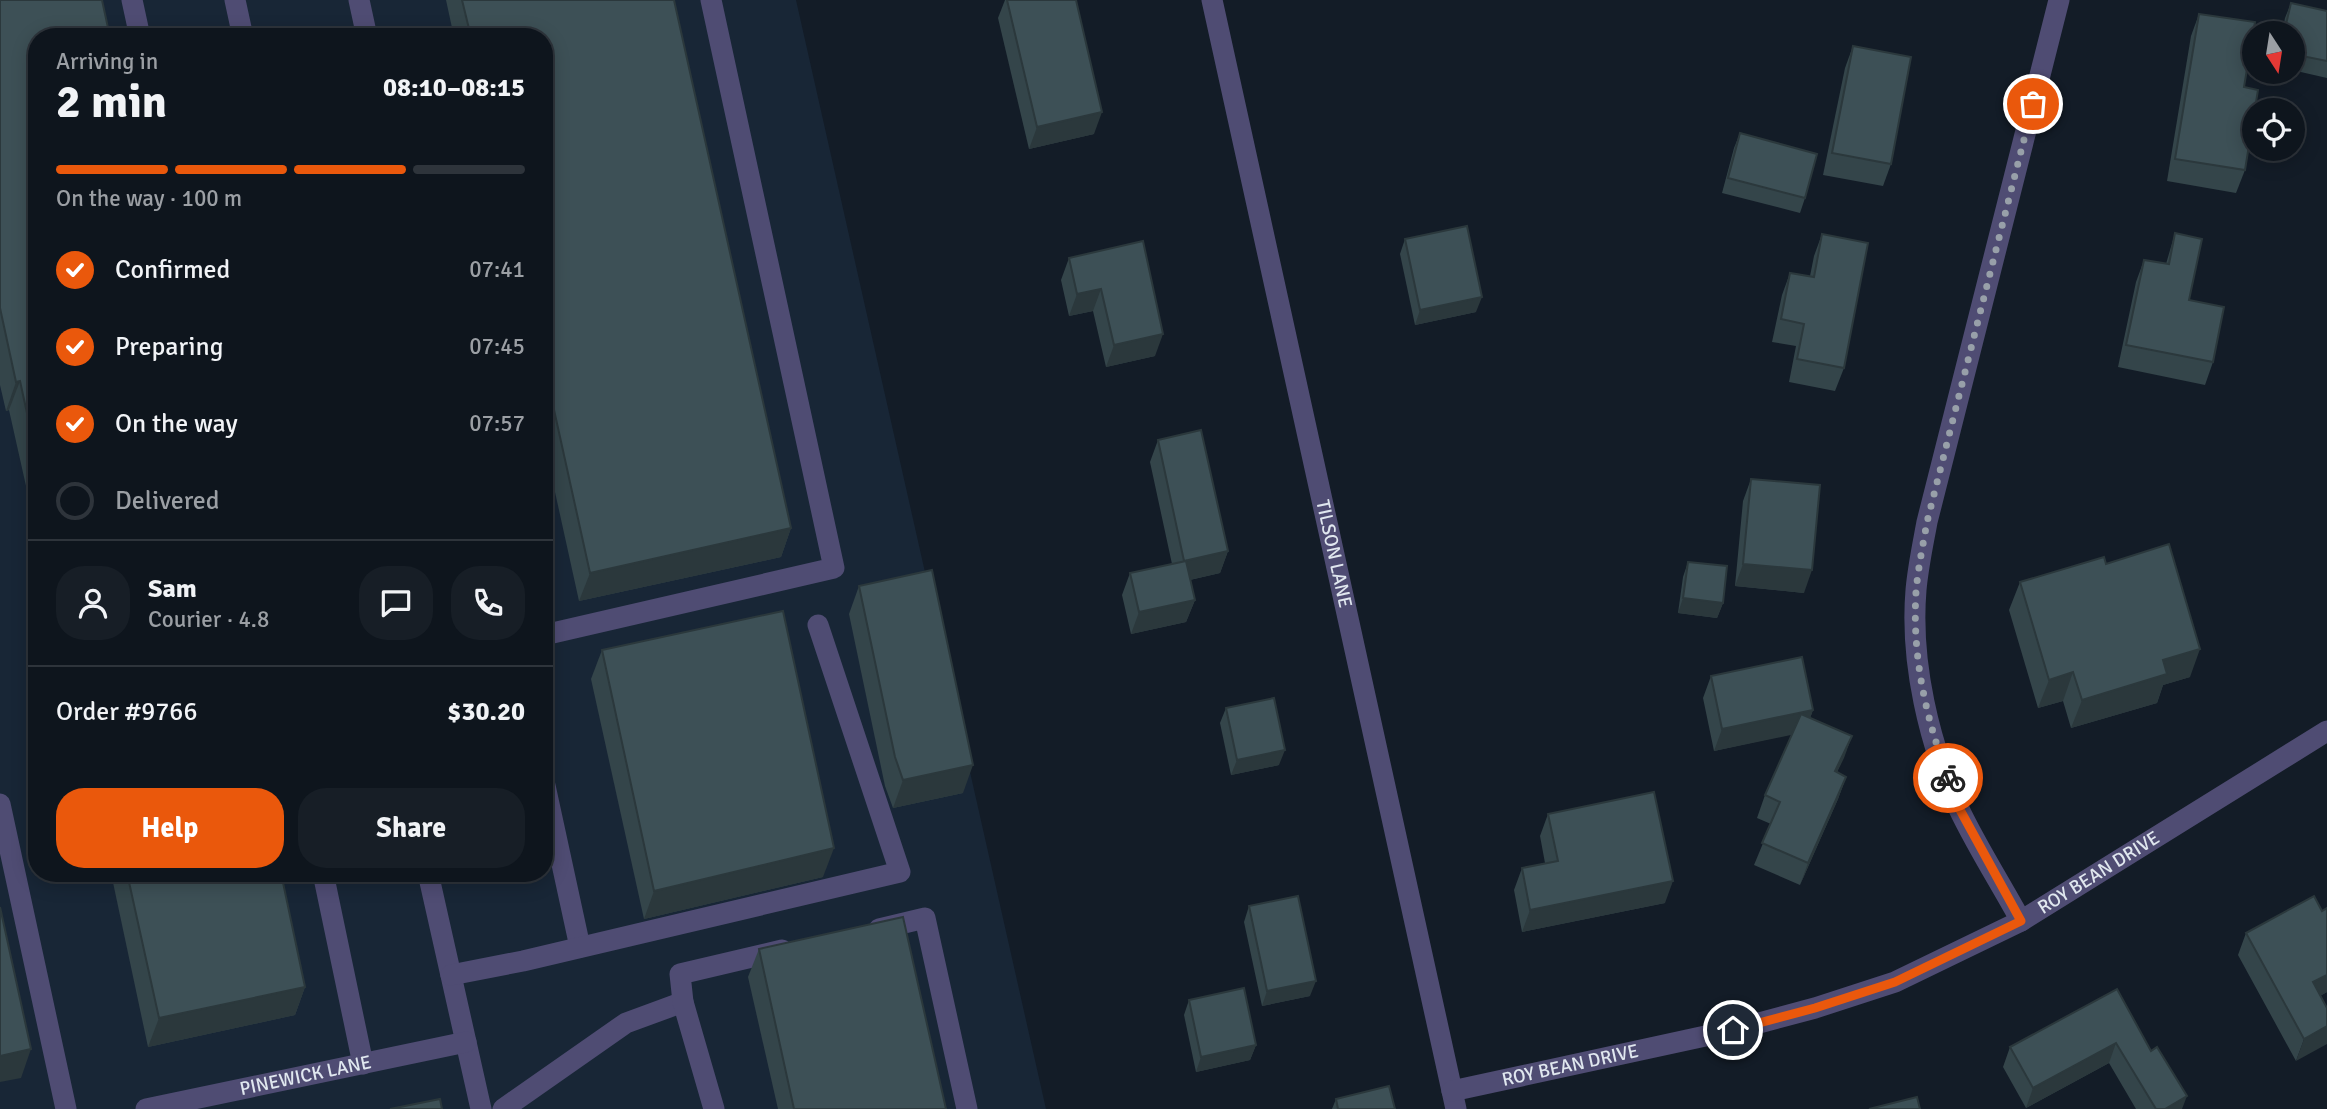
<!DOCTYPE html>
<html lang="en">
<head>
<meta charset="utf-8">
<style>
  body { margin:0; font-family:Signika,sans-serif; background:#171e26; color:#f1f3f6; height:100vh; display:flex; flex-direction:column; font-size:26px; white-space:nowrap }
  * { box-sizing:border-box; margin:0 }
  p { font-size:23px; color:#9b9fa4 }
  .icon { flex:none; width:38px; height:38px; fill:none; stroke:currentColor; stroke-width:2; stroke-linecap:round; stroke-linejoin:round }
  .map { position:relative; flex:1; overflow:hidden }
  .drawer { position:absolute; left:28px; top:28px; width:525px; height:854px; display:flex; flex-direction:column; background:#0e151d; border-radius:28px; box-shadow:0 4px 18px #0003,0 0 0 2px #2e343b }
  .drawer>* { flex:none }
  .needle { width:46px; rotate:168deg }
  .fabs { position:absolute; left:2242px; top:21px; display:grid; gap:14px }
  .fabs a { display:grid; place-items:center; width:63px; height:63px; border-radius:50%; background:#0e151d; box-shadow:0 4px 18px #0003,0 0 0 2px #2e343b; font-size:35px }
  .pin { position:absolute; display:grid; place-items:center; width:60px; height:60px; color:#fff; margin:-30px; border:4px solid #fff; border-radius:50%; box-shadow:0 2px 7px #0007 }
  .courier { position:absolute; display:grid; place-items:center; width:70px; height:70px; margin:-35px; border:5px solid #ea580c; border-radius:50%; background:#fff; color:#222; box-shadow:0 2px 9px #0007 }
  .head em { font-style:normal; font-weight:700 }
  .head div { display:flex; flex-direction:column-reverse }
  .head { display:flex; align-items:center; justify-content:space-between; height:119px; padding:0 28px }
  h1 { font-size:46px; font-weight:700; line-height:52px }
  .bar { display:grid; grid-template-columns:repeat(4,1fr); gap:10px 7px; align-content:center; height:84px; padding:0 28px }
  .bar i { height:9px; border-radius:5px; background:#2e343b }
  .bar .current { background:#ea580c }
  .bar p { grid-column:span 4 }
  .line { display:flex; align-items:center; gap:18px; padding:0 28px; border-top:2px solid #2e343b }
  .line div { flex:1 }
  .round { display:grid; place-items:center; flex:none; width:74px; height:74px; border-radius:28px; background:#171e26 }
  ol { padding:0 28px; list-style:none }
  li { display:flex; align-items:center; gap:21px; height:77px }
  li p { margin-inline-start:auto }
  li .icon { padding:7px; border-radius:50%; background:#ea580c; color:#fff; stroke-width:4 }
  li:last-child { color:#9b9fa4 }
  li i { width:38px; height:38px; border:4px solid #2e343b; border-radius:50% }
  .action { display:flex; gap:14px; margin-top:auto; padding:14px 28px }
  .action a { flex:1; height:80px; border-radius:28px; background:#ea580c; color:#fff; font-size:28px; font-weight:700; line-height:80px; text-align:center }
  .action a+a { background:#171e26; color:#f1f3f6 }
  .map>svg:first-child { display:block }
  .built { fill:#182636; fill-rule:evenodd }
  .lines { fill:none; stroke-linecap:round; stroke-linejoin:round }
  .minor { stroke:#4f4c73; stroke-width:21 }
  .wall { fill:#34454a }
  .shaded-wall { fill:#2b383c }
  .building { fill:#3d5056; stroke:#2b383c; stroke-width:2 }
  .done { stroke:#98a0a9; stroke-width:7; stroke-dasharray:0 12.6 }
  .route { stroke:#ea580c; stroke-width:9 }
  .labels { text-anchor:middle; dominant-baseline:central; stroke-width:7; stroke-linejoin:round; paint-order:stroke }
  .street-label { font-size:19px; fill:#e0e7ef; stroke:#04070b }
</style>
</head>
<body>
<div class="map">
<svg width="2327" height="1109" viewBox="0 0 2327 1109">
  <rect width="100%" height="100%" fill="#131c27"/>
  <path class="built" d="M0,0H796L1046,1109H0ZM37,37H544V873H37Z"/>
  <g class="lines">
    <g class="minor">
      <polyline points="132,0 140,37"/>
      <polyline points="235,0 243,37"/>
      <polyline points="359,0 367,37"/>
      <path id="s1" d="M1212,0L1456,1109"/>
      <polyline points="544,635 834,568 711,0"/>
      <polyline points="544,781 580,947"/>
      <polyline points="0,804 66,1109"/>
      <polyline points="323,873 363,1064"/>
      <polyline points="428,873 481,1109"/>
      <path d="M2021,921C2001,884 1977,847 1959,809C1929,744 1910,662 1916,590C1918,567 1923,544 1927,522L2059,0"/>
      <polyline points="879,929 925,918 967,1109"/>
      <polyline points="451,975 523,961 900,872 818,625"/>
      <path id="s2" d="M1452,1091L1733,1030L1815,1008L1895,982L2021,921L2327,731"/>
      <path id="s3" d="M146,1109L466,1042"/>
      <polyline points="503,1109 626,1023 683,1002"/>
      <polyline points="714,1109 683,1002 680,974 782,950"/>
    </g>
  </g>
  <g class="wall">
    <polygon points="0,0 37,37 37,535 9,410 6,411 0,385"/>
    <polygon points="446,0 674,0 791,528 781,557 579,601 544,442 544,37 454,37"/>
    <polygon points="1005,0 1076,0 1094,134 1029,149 998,18"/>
    <polygon points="2291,3 2327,11 2327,78 2292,70 2292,33 2282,33 2285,18"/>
    <polygon points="2199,14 2245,170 2236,193 2167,181 2191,36"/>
    <polygon points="1853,46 1891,164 1883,186 1823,175 1845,68"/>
    <polygon points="1740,133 1805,198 1800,213 1722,193 1734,148"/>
    <polygon points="2175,233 2189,300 2213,362 2205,385 2118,367 2136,282 2144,260 2166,264"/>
    <polygon points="1822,234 1844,368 1835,391 1789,382 1796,346 1772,342 1782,295 1790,273 1810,276 1814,256"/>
    <polygon points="1405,239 1476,312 1415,325 1400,254"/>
    <polygon points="1143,241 1155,356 1106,367 1093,311 1069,316 1061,280 1069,258"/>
    <polygon points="1158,440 1228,551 1220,573 1190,580 1195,600 1186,622 1131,634 1122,595 1130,573 1172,564 1150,462"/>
    <polygon points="1751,479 1804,593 1735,586 1743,501"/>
    <polygon points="1688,562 1723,603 1717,618 1678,613 1683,577"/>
    <polygon points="2106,564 2190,677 2163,685 2157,703 2071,728 2063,701 2038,708 2009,610 2020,582"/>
    <polygon points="859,586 963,793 893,808 885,786 849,614"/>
    <polygon points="602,650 823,877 644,919 591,679"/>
    <polygon points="1711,676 1813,710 1810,718 1852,736 1837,772 1846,777 1838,799 1800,885 1754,865 1771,824 1757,818 1765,795 1792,734 1714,751 1703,698"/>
    <polygon points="1226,708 1279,765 1231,775 1220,723"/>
    <polygon points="1548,814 1665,903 1522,932 1514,890 1522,868 1545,863 1540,836"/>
    <polygon points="111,873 281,873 305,987 295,1015 148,1047"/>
    <polygon points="1249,906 1310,996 1262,1006 1244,922"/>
    <polygon points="2322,911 2327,992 2320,996 2296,1061 2238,955 2246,933"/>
    <polygon points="759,949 946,1109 778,1109 748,977"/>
    <polygon points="2117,989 2182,1109 2136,1109 2109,1063 2026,1108 2003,1067 2010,1047"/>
    <polygon points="1189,1000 1256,1045 1250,1060 1196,1072 1184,1015"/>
    <polygon points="1336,1099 1395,1109 1332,1109"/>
  </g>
  <g class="shaded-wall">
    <polygon points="1102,112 1094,134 1029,149 1037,127"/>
    <polygon points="1101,289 1093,311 1069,316 1077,294"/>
    <polygon points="1482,297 1476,312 1415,325 1420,310"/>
    <polygon points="1163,334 1155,356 1106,367 1114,345"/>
    <polygon points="20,381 9,410 6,411 16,382"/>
    <polygon points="791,528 781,557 579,601 590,573"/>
    <polygon points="1228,551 1220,573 1176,583 1184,561"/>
    <polygon points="1743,564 1812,570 1804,593 1735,586"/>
    <polygon points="1683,598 1723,603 1717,618 1678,613"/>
    <polygon points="1195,600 1186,622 1131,634 1139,612"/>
    <polygon points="2200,649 2190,677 2163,685 2157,703 2071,728 2082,700 2163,660"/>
    <polygon points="2073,672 2063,701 2038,708 2049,680"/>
    <polygon points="1813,710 1805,732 1714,751 1722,729"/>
    <polygon points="1852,736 1844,758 1827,793 1835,771"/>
    <polygon points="1285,750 1279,765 1231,775 1237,760"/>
    <polygon points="973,765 963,793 893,808 903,780"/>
    <polygon points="1846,777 1838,799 1800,885 1808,863"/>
    <polygon points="834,848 823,877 644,919 654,891"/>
    <polygon points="1673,881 1665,903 1522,932 1530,910"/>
    <polygon points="2327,975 2327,992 2305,1004 2313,982"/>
    <polygon points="1316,981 1310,996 1262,1006 1267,991"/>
    <polygon points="305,987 295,1015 148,1047 159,1018"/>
    <polygon points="2327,1026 2327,1044 2296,1061 2304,1039"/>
    <polygon points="2116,1043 2109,1063 2026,1108 2033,1088"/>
    <polygon points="1256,1045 1250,1060 1196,1072 1201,1057"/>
    <polygon points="31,1049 21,1078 0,1082 0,1056"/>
    <polygon points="2187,1096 2182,1109 2165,1109"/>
  </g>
  <g class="building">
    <polygon points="0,0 102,0 110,37 37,37 37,459 20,381 16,382 0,308"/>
    <polygon points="462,0 674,0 791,528 590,573 547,378 544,379 544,37 471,37"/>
    <polygon points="1007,0 1076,0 1102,112 1037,127"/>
    <polygon points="2291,3 2327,11 2327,61 2292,54 2292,33 2284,33"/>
    <polygon points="2199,14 2255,22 2244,87 2258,90 2245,170 2175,159"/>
    <polygon points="1853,46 1911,57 1891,164 1832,153"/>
    <polygon points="1740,133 1817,154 1805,198 1728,178"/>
    <polygon points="1467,226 1482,297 1420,310 1405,239"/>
    <polygon points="2175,233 2202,239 2189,300 2224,307 2213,362 2126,345 2144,260 2169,264"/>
    <polygon points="1822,234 1868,243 1844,368 1797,359 1804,324 1781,319 1790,273 1814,277"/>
    <polygon points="1143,241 1163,334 1114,345 1101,289 1077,294 1069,258"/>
    <polygon points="1201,430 1228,551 1184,561 1158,440"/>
    <polygon points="1751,479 1820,485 1812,570 1743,564"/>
    <polygon points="2169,544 2200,649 2163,660 2167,674 2082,700 2073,672 2049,680 2020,582 2104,557 2106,564"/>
    <polygon points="1186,561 1195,600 1139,612 1130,573"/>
    <polygon points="1688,562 1727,566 1723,603 1683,598"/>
    <polygon points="932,570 973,765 903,780 895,757 859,586"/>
    <polygon points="783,611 834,848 654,891 602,650"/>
    <polygon points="1802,657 1813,710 1722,729 1711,676"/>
    <polygon points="1274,698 1285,750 1237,760 1226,708"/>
    <polygon points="1801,714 1852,736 1835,771 1846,777 1808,863 1762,843 1780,802 1765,795"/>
    <polygon points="1654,792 1673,881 1530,910 1522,868 1558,861 1548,814"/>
    <polygon points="127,873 281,873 305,987 159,1018"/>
    <polygon points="1298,896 1316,981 1267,991 1249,906"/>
    <polygon points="2314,896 2322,911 2327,908 2327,975 2313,982 2327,1008 2327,1026 2304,1039 2246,933"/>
    <polygon points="0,907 31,1049 0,1056"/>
    <polygon points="903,917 946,1109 794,1109 759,949"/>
    <polygon points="1244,988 1256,1045 1201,1057 1189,1000"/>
    <polygon points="2117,989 2151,1051 2157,1047 2187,1096 2165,1109 2156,1109 2116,1043 2033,1088 2010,1047"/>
    <polygon points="1389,1086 1395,1109 1338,1109 1336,1099"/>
    <polygon points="1917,1097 1920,1109 1869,1109"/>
    <polygon points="440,1099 442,1109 390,1109"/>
  </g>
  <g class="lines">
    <path class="done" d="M1948,778C1926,717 1912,658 1916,592C1918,568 1923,545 1927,522L2033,104"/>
    <polyline class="route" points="1733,1030 1815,1008 1895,982 2021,921 1959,808 1948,778"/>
  </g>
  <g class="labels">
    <g class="street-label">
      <text stroke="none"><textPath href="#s1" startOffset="567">TILSON LANE</textPath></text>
      <text stroke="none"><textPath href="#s2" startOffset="688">ROY BEAN DRIVE</textPath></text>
      <text stroke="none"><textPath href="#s2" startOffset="121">ROY BEAN DRIVE</textPath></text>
      <text stroke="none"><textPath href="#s3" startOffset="163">PINEWICK LANE</textPath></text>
    </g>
  </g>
</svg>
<div class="fabs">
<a><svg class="needle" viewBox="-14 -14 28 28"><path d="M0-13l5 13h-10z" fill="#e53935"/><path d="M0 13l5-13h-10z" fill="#9b9fa4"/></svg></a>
<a><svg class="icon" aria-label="locate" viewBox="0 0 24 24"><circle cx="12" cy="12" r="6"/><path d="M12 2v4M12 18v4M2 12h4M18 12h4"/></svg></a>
</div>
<div class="pin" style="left:2033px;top:104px;background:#ea580c"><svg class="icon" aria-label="bag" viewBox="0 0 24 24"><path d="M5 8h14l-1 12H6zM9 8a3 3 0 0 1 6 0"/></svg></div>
<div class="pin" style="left:1733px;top:1030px;background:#1f2937"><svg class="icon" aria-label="home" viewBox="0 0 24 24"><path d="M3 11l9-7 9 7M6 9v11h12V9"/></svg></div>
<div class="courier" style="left:1948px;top:778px"><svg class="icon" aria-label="bike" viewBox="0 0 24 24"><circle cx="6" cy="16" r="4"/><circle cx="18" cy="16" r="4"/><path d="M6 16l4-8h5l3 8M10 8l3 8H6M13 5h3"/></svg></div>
<section class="drawer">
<div class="head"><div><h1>2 min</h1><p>Arriving in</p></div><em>08:10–08:15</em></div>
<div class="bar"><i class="current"></i><i class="current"></i><i class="current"></i><i></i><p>On the way · 100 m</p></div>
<ol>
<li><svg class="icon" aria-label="check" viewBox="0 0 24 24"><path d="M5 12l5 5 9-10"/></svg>Confirmed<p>07:41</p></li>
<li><svg class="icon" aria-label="check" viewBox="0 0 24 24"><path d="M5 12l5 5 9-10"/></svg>Preparing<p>07:45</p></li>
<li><svg class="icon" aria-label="check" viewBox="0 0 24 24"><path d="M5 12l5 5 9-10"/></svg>On the way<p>07:57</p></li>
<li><i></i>Delivered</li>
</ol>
<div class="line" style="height:126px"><a class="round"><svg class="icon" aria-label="person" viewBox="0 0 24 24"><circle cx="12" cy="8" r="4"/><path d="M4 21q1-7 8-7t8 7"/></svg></a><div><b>Sam</b><p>Courier · 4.8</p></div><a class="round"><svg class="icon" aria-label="chat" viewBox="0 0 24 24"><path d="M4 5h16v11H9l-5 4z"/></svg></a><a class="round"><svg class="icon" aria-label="phone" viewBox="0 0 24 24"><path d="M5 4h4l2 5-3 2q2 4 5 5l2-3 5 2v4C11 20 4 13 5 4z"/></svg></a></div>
<div class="line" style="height:91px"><div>Order #9766</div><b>$30.20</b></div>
<div class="action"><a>Help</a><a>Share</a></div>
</section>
</div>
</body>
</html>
